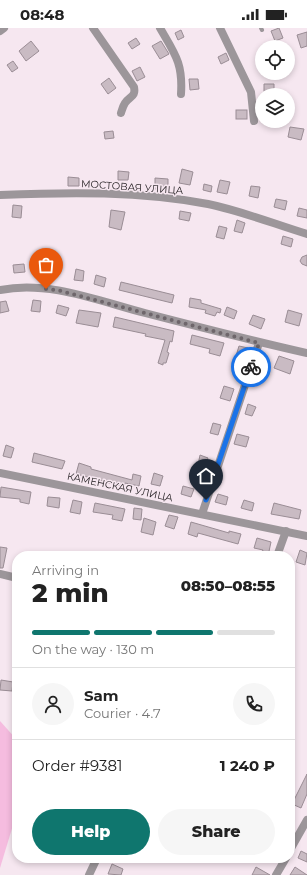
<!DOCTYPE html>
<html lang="en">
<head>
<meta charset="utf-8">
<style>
  body { margin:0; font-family:Montserrat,sans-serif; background:#f6f6f6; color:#222; height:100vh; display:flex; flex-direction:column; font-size:15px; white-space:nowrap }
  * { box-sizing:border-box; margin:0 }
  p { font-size:13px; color:#767676 }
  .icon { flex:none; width:22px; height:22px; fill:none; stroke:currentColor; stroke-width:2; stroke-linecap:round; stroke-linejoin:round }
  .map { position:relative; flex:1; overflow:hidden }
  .drawer { position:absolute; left:12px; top:523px; width:283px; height:312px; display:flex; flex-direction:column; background:#fff; border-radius:16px; box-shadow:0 2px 6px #0003 }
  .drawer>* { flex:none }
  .tools { position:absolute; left:255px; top:12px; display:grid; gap:8px }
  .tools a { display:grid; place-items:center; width:40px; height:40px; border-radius:50%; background:#fff; box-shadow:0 2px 6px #0003; font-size:20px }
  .pin { position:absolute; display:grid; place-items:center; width:34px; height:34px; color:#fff; margin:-41px -17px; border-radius:50% 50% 50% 0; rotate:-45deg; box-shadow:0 0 4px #0007 }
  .pin .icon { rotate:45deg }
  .courier { position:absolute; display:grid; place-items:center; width:40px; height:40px; margin:-20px; border:3px solid #1a73e8; border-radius:50%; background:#fff; color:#222; box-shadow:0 1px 5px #0007 }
  .headline em { font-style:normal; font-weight:800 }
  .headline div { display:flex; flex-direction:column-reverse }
  .headline { display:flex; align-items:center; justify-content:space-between; height:68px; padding:0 20px }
  h1 { font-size:26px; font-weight:800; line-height:30px }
  .bar { display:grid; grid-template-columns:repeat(4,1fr); gap:6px 4px; align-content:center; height:48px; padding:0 20px }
  .bar i { height:5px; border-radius:3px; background:#e0e0e0 }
  .bar .on { background:#0f766e }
  .bar p { grid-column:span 4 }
  .line { display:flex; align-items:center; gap:10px; padding:0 20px; border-top:1px solid #e0e0e0 }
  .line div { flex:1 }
  .round { display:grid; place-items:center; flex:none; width:42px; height:42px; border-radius:21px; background:#f6f6f6 }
  .action { display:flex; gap:8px; margin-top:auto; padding:8px 20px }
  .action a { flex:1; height:46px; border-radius:24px; background:#0f766e; color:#fff; font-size:16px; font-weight:800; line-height:46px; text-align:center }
  .action a+a { background:#f6f6f6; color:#222 }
  .status { display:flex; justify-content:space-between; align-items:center; height:28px; padding:0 20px; background:#fff; direction:ltr }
  .status svg { height:11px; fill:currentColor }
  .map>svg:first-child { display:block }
  .green { fill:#f5bcdf }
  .building { fill:#c9bbc3; stroke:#9a8d95 }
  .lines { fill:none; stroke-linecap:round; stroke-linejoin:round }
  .lane { stroke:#9c969a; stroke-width:4 }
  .street { stroke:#9c969a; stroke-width:8 }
  .done { stroke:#6e666b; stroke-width:4; stroke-dasharray:0 7.2 }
  .route { stroke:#1a73e8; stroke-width:5 }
  .labels { text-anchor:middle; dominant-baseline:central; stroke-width:3; stroke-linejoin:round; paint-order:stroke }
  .street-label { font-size:10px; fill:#252023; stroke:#f6e7f0 }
</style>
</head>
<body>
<div class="status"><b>08:48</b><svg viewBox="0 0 49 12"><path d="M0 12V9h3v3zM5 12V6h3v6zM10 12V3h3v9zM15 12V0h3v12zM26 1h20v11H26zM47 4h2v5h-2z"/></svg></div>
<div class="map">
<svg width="307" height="847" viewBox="0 0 307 847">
  <rect width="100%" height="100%" fill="#f6e7f0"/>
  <polygon class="green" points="0,693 17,712 17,784 0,840"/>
  <g class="building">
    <polygon points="279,0 283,10 275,13 271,3"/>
    <polygon points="181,2 184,9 178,12 175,5"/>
    <polygon points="307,4 307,18 301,20 297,7"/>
    <polygon points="136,10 140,16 132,21 128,15"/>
    <polygon points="31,13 39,23 26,33 19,23"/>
    <polygon points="161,13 169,26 160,31 152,18"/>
    <polygon points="226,25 229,32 221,36 218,29"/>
    <polygon points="13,33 18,40 12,44 7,37"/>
    <polygon points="140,39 145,49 137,53 132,43"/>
    <polygon points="109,50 116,60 108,66 101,56"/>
    <polygon points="189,51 198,51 199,61 190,62"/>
    <polygon points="264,56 274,56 274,64 264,65"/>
    <rect x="236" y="82" width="11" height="9"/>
    <polygon points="290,99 304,101 301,112 288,109"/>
    <polygon points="113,103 114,110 105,111 104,104"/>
    <polygon points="182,141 193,144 190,157 179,155"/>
    <polygon points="118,143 129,144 128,152 118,152"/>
    <polygon points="68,149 79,150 79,158 68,158"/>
    <polygon points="155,150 168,151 168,161 155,161"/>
    <polygon points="220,152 230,154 227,166 217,164"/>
    <polygon points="204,156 212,158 211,164 203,162"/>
    <polygon points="251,158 260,159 258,170 249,168"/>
    <polygon points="276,171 287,173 285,182 274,179"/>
    <polygon points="13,177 22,178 21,190 12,189"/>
    <polygon points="299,180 307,182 307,190 297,188"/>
    <polygon points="111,182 125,184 121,202 109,199"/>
    <polygon points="180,183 191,185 189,193 179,191"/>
    <polygon points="237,192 245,195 242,205 234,203"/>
    <polygon points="219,198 227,200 224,211 216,209"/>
    <polygon points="283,208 293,211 291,219 281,216"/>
    <polygon points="307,227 307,238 302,236 300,233 302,229"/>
    <polygon points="45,235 59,238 57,249 43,246"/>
    <polygon points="24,236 25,244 14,245 13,237"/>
    <polygon points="76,241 84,243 83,253 74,252"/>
    <polygon points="96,247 106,250 104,259 94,256"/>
    <polygon points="121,254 174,267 172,275 119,262"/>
    <polygon points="190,270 201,272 201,275 221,281 220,285 217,284 215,288 205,285 206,282 189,279"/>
    <polygon points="33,272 41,273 40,284 31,283"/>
    <polygon points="6,273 9,283 0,285 0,274"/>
    <polygon points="58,277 69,280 66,288 56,285"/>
    <polygon points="227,279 237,283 234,291 224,287"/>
    <polygon points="79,282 101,285 98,299 76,295"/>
    <polygon points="288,282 302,286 299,298 285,294"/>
    <polygon points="253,287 265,291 261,301 249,296"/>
    <polygon points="115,289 174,303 172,314 170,313 167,324 169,325 166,335 163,335 163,337 158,335 165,312 145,308 146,306 113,299"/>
    <polygon points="192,307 224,315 220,328 209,325 210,321 190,316"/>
    <polygon points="239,318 248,320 245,330 236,328"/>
    <polygon points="279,328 294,333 290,346 274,340"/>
    <polygon points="224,358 234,361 230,373 220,370"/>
    <polygon points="248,376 256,379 252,388 245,386"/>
    <polygon points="213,395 221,397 218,407 210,405"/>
    <polygon points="237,406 249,409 246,419 234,416"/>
    <polygon points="6,417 14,420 11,430 3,428"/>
    <polygon points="34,425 65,433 62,441 32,434"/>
    <polygon points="200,427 208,430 205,439 198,437"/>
    <polygon points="79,435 91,439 91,441 132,452 133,446 141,448 139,458 125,455 124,459 76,446"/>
    <polygon points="154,445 163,448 160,458 151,456"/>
    <polygon points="183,458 194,461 191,469 181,466"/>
    <polygon points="1,459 31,464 29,476 20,474 20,471 0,469"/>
    <polygon points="218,466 228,469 226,477 215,474"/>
    <polygon points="48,469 60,470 59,480 47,478"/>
    <polygon points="73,472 82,474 80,486 70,484"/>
    <polygon points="244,472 254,475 252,483 241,480"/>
    <polygon points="95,475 125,481 122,493 112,491 113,487 93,484"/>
    <polygon points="274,475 301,482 299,491 271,486"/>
    <polygon points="134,480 142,481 141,492 133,491"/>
    <polygon points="169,487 178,489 174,501 165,498"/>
    <polygon points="144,490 156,494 153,507 141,504"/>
    <polygon points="191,494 229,505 229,503 241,506 238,516 198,505 197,509 188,506"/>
    <polygon points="257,510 271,514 268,528 261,527 263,522 254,520"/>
    <polygon points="0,519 7,520 3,540 0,540"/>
    <polygon points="300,522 307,525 305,537 296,534"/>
    <polygon points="1,652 13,654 12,663 0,662"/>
    <polygon points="307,746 307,766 301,780 292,776"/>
    <polygon points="301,823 307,826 307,834 298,830"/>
    <polygon points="112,836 123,841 121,847 108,846"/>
    <polygon points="256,839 270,847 252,847"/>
    <polygon points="295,839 307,847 290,847"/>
  </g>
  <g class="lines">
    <polyline class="lane" points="261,0 262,2"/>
    <g class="street">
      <path d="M93,0L134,59C136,69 130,68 125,75C123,78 122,82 121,85"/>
      <path d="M160,0C175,26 183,35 181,66"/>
      <polyline points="220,0 251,64 254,93"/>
      <polyline points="0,3 4,0"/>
      <path d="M0,167C69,164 140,163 208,176C242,183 274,196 307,206"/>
      <path d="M0,262C48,252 99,273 145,285C199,299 253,313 307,325"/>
      <polyline points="0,445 307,508"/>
      <polyline points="202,486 259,315"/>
      <polyline points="277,528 286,503"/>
      <polyline points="0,546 17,550"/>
      <polyline points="290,822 307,792"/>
      <polyline points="89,847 97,830"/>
      <polyline points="276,847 286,830"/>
    </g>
  </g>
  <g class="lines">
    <polyline class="done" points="46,261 57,262 259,315 251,339"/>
    <polyline class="route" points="206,472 251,339"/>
  </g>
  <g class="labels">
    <g class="street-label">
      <text transform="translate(132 159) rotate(4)">МОСТОВАЯ УЛИЦА</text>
      <text transform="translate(120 459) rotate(12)">КАМЕНСКАЯ УЛИЦА</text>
    </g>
  </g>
</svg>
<div class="tools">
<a><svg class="icon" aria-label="locate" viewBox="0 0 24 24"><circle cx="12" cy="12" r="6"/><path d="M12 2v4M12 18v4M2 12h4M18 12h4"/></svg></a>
<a><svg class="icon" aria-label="layers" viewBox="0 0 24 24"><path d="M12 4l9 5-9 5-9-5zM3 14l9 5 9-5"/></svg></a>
</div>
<div class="pin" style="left:46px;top:261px;background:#ea580c"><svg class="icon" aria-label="bag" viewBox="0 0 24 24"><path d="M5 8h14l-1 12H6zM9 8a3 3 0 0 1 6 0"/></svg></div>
<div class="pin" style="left:206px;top:472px;background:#1f2937"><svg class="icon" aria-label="home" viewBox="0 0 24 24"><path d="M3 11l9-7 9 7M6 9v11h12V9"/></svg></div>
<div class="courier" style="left:251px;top:339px"><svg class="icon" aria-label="bike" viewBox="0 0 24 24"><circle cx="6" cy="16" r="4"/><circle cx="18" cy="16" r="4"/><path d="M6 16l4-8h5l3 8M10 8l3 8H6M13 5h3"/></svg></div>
<section class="drawer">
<div class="headline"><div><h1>2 min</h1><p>Arriving in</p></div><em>08:50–08:55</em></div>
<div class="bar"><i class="on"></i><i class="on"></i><i class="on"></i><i></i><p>On the way · 130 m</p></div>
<div class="line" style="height:72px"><a class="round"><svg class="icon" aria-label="person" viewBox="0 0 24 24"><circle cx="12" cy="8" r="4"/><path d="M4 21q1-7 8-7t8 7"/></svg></a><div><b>Sam</b><p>Courier · 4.7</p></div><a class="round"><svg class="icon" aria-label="phone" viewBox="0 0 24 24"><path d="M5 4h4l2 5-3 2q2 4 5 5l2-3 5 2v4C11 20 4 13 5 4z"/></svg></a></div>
<div class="line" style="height:52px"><div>Order #9381</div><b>1 240 ₽</b></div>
<div class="action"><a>Help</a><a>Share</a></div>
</section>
</div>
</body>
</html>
